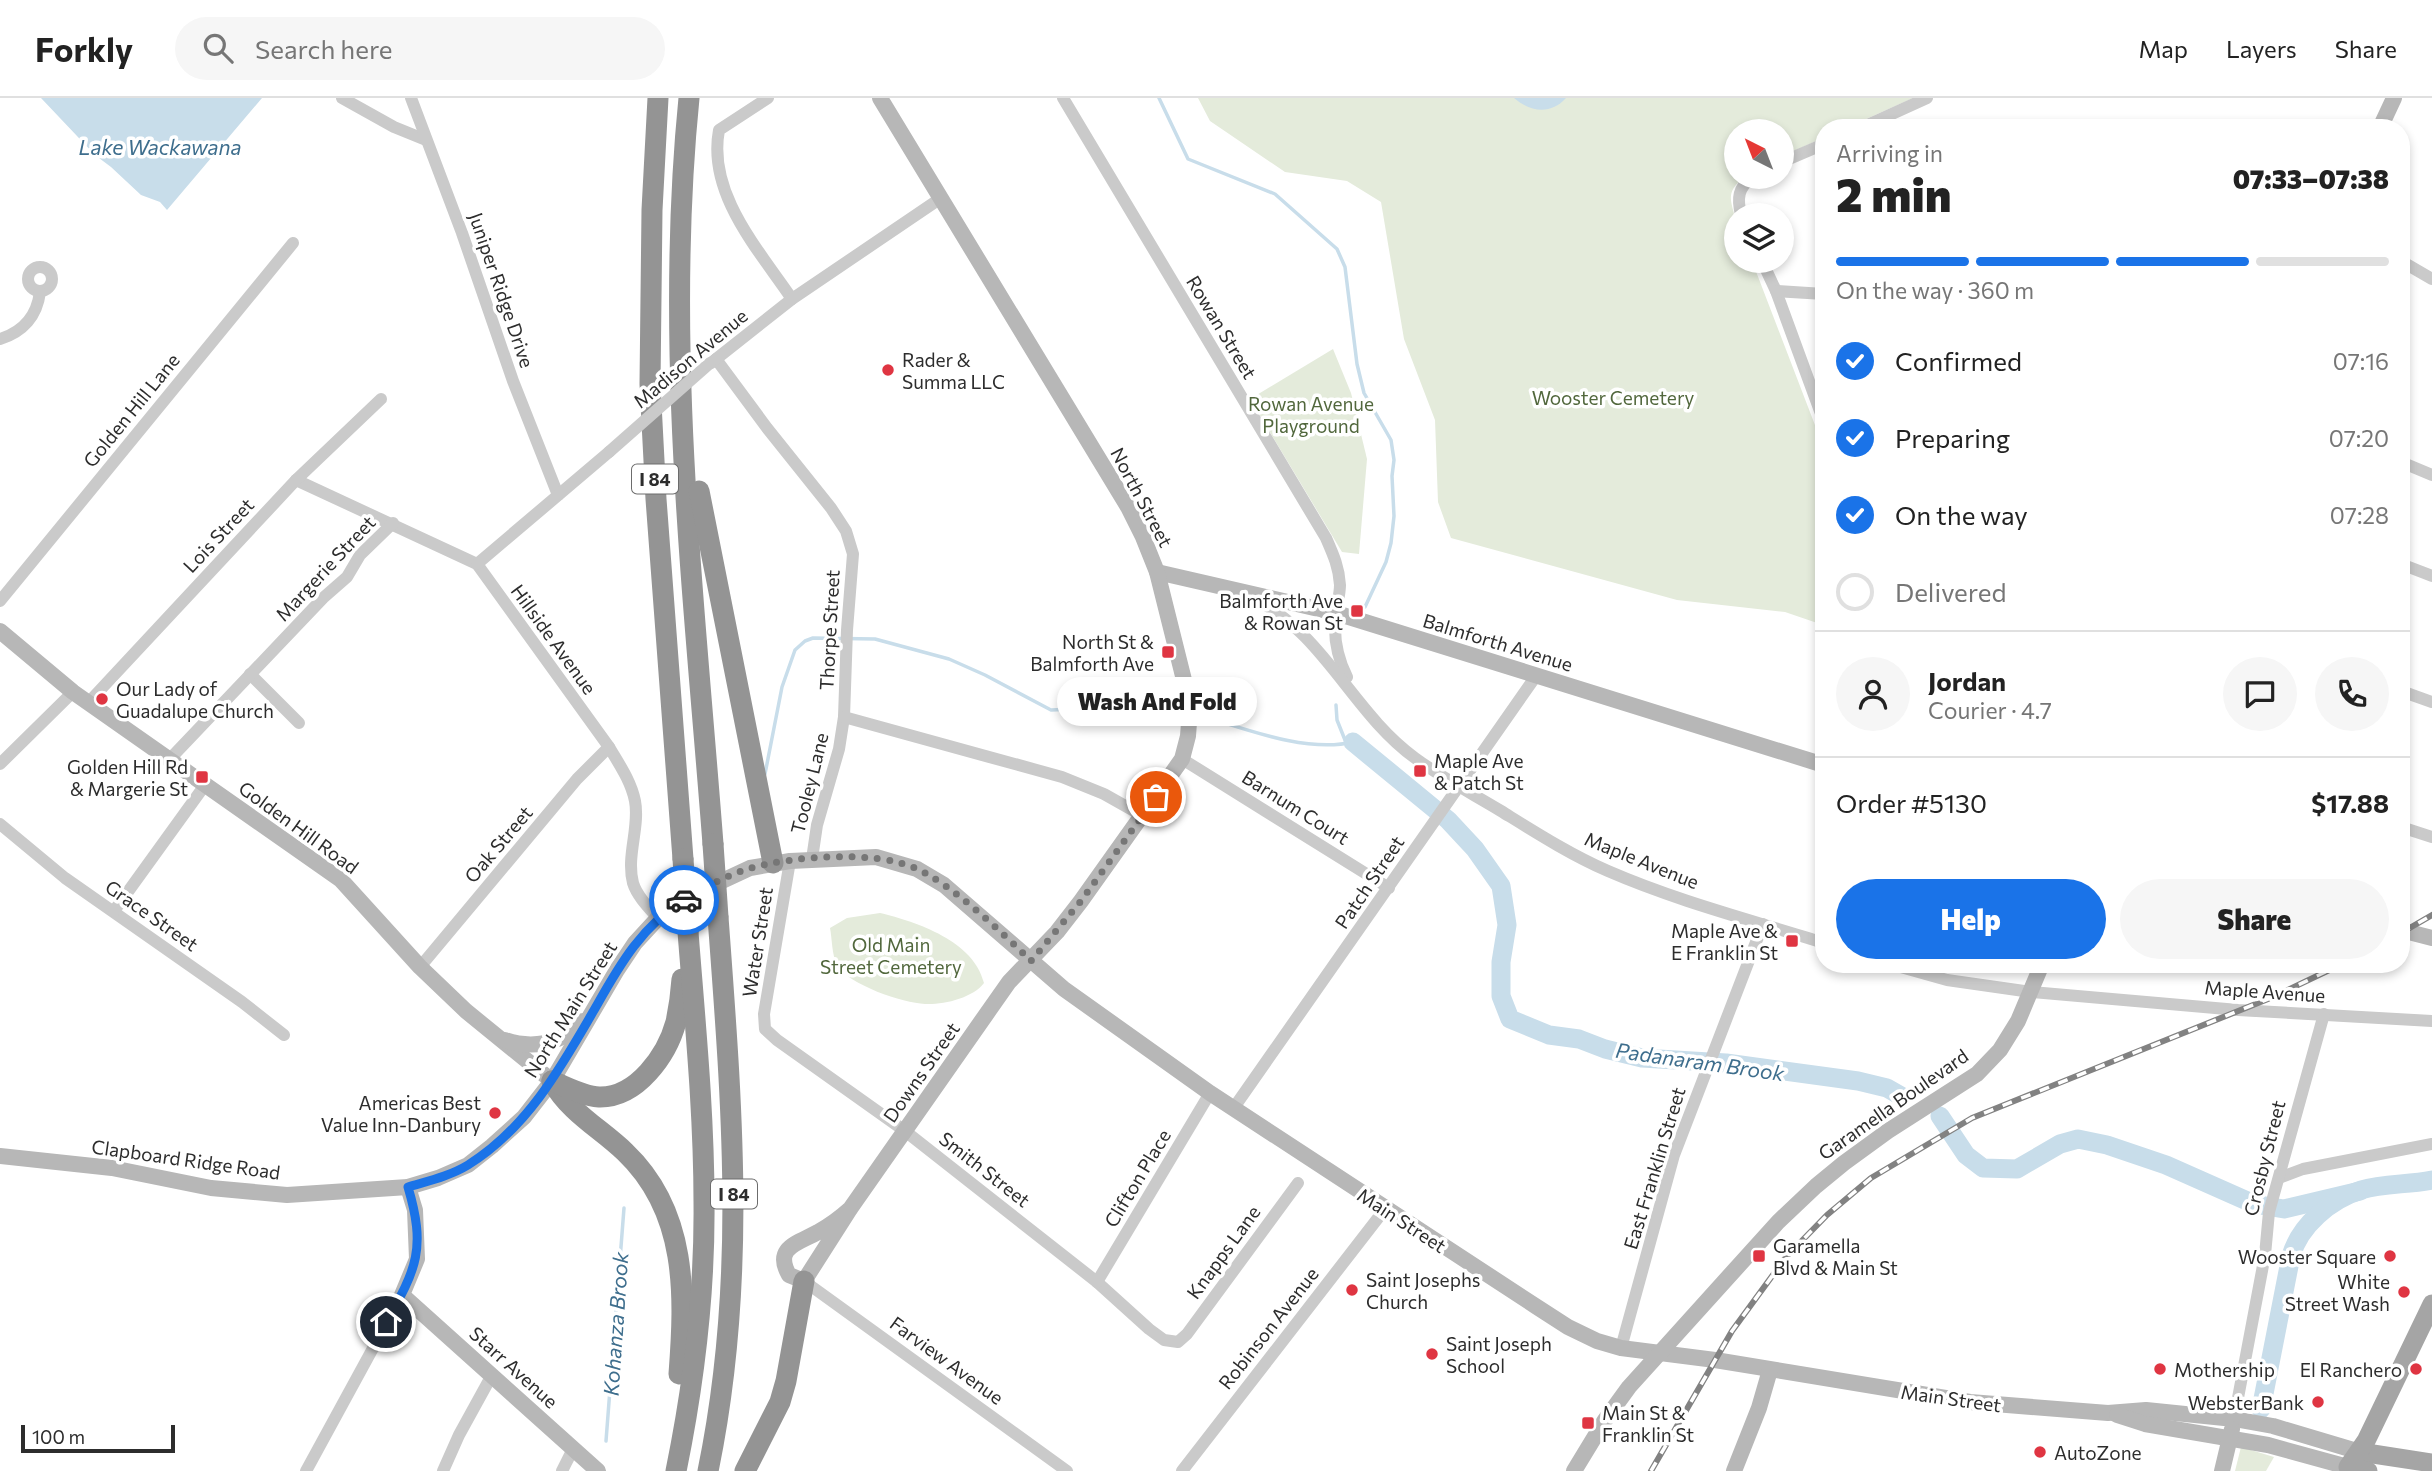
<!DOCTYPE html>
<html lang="en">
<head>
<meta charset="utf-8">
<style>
  body { margin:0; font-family:Commissioner,sans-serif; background:#f6f6f6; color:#222; height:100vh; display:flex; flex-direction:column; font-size:26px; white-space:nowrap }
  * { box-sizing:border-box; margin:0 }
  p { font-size:23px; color:#767676 }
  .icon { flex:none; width:38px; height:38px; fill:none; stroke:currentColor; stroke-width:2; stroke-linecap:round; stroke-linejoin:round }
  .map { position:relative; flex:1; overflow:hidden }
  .details { position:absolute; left:1815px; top:21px; width:595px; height:854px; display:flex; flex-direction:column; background:#fff; border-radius:28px; box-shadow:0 4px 10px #0003 }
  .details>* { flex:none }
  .needle { width:46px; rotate:318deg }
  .tools { position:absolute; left:1724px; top:21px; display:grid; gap:14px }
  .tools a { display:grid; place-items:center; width:70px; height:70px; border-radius:50%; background:#fff; box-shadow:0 4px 10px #0003; font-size:35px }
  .scale { position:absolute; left:21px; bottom:18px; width:154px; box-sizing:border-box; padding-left:7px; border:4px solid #2d2d2d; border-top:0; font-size:19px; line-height:24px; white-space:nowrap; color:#2d2d2d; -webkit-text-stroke:5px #fff; paint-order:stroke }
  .pin { position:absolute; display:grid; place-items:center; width:60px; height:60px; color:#fff; margin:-30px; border:4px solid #fff; border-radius:50%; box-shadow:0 2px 7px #0007 }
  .courier { position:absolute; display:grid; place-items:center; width:70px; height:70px; margin:-35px; border:5px solid #1a73e8; border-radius:50%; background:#fff; color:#222; box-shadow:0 2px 9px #0007 }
  .bubble { position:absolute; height:49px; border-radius:24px; background:#fff; box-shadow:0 4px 10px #0003; font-size:23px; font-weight:800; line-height:49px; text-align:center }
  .summary em { font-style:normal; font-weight:800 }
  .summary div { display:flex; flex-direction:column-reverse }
  .summary { display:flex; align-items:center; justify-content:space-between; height:119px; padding:0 21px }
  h1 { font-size:46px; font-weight:800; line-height:52px }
  .bar { display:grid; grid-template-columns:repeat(4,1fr); gap:10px 7px; align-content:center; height:84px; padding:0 21px }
  .bar i { height:9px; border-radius:5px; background:#e0e0e0 }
  .bar .active { background:#1a73e8 }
  .bar p { grid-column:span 4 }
  .line { display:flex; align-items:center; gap:18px; padding:0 21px; border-top:2px solid #e0e0e0 }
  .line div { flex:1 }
  .round { display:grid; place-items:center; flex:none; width:74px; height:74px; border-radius:37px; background:#f6f6f6 }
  ol { padding:0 21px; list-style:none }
  li { display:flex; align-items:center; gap:21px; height:77px }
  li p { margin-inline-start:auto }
  li .icon { padding:7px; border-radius:50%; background:#1a73e8; color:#fff; stroke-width:4 }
  li:last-child { color:#767676 }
  li i { width:38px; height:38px; border:4px solid #e0e0e0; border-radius:50% }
  .primary-button { display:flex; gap:14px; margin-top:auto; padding:14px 21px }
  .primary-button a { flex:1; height:80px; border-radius:42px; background:#1a73e8; color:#fff; font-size:28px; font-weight:800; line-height:80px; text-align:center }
  .primary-button a+a { background:#f6f6f6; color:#222 }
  header { display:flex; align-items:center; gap:42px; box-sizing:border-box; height:98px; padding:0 35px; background:#fff; border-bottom:2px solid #e0e0e0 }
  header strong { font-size:33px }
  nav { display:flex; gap:38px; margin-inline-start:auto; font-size:24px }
  .search { width:490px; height:63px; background:#f6f6f6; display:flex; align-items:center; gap:18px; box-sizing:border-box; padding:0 24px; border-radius:38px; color:#767676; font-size:26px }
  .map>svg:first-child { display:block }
  .green { fill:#e4ebdb }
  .water { fill:#c8ddea }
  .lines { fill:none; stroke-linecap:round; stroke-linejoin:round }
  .stream { stroke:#c8ddea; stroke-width:3.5 }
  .river { stroke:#c8ddea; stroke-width:19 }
  .street { stroke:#cacaca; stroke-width:12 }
  .secondary { stroke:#b7b7b7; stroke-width:16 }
  .primary { stroke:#a5a5a5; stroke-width:19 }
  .highway { stroke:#949494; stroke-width:21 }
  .rail-casing { stroke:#828282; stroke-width:6 }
  .rail { stroke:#fff; stroke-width:3.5; stroke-dasharray:10; stroke-linecap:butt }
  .street-bridge { stroke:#cacaca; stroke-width:12 }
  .highway-bridge { stroke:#949494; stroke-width:21 }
  .done { stroke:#767676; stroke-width:7; stroke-dasharray:0 12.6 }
  .route { stroke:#1a73e8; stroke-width:9 }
  .poi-dot { fill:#df3542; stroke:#fff; stroke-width:2.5 }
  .labels { text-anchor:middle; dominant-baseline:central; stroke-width:7; stroke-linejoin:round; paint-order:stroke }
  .shield { fill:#fff; stroke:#6c6c6c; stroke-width:2 }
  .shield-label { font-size:18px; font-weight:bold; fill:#2d2d2d }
  .street-label { font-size:19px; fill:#2d2d2d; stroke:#fff }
  .poi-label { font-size:19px; fill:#2d2d2d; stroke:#fff; text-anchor:start }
  .park-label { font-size:19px; fill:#51673c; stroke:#fff }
  .water-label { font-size:21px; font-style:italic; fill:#3e6e8d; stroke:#fff }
</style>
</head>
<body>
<header>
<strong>Forkly</strong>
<div class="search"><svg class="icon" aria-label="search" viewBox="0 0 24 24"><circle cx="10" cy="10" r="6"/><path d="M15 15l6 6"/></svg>Search here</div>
<nav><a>Map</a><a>Layers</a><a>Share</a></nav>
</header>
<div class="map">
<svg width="2432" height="1373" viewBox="0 0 2432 1373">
  <rect width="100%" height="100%" fill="#fff"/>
  <g class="green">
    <path d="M1198,0H1913L1846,30H1824L1823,40L1782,58V33H1736V79H1744C1721,98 1735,106 1736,129C1737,140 1736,152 1736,163H1752L1823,348V527L1785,514L1677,502L1451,440L1438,404L1435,322L1404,241L1381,104L1347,83L1285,74L1210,23Z"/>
    <polygon points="1333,251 1351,295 1367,361 1359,456 1342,454 1250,301"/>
    <path d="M880,815C917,824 974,843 984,885C973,900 943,907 925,906C903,905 849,887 837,867C832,858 832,840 830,830L847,820Z"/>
    <polygon points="2241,1349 2274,1359 2266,1373 2235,1373"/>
  </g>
  <g class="water">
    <polygon points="41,0 262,0 167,112 160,104 141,97 111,69 95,57"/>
    <path d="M1514,0H1566C1551,17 1530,14 1514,0Z"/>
  </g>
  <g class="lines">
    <g class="stream">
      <polyline points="1159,0 1188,61 1275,96 1337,151 1345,169 1357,266 1364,295 1391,342 1394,362 1392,378 1394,418 1391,445 1386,464 1365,509"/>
      <polyline points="1336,607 1337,622 1345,642 1351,643"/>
      <path d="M1203,618C1248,632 1308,655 1353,644"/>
      <polyline points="765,676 782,589 795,552 805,543 813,540 875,541 949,561 985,577 1051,612 1096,610 1149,615"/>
      <polyline points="606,1343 624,1110"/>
    </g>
    <g class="river">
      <polyline points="1353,644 1448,722 1475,751 1501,788 1507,827 1501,864 1501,898 1510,921 1549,937 1579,941 1605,951 1642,960 1726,965 1858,983 1887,990 1901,998"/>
      <polyline points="1940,1018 1966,1057 1983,1070 2017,1071 2060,1046 2078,1041 2107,1047 2166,1067 2254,1106 2284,1111 2360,1093"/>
      <path d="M2261,1311L2291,1158C2300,1127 2330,1102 2361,1092C2384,1085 2408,1087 2432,1082"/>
    </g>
    <g class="street">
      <polyline points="342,0 394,29 426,42"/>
      <polyline points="411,0 462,135 513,283 558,397"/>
      <path d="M768,0L719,32C707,96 759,152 792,201"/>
      <path d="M1063,0L1326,440C1333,456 1339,469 1340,487C1340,496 1337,506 1336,515C1333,537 1337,559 1347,579"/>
      <polyline points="1861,30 1927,0"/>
      <polyline points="1782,64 1824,46"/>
      <path d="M1741,117C1737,100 1738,90 1752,79"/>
      <polyline points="1762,163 1776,193 1824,324"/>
      <polyline points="2401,163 2432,181"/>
      <circle cx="40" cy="181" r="12"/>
      <polyline points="1776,193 1824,196"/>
      <path d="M0,241C23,234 37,218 40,194"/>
      <polyline points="716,261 767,330 831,410 846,433 853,456 847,532 844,619 839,651 817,727 812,761"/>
      <polyline points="711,265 792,201 941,100"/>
      <polyline points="2401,364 2432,377"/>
      <path d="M296,382L477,466L609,649C619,666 631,683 635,703C640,729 626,758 633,785C637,798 649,810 658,820"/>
      <polyline points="477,466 609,354"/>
      <polyline points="2401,466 2432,478"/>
      <path d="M1255,501C1325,537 1353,615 1415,660C1442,680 1473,696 1501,713C1535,734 1571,757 1608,773C1677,803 1751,822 1824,845"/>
      <polyline points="0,503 293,145"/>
      <polyline points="250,576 299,625"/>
      <polyline points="2401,593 2432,604"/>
      <polyline points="88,605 296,382 381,301"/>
      <polyline points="844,619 1062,679 1104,696 1143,718"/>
      <polyline points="1182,661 1389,790"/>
      <polyline points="169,662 323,500 347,479 360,457 393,425"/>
      <polyline points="0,666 73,594"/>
      <polyline points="0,726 65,780 242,904 284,937"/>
      <polyline points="2401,729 2432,739"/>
      <polyline points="790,763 764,916 765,931 777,942 905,1033 1097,1184 1149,1231 1164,1242 1178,1244 1187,1236 1298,1085"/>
      <polyline points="114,813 205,687"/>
      <polyline points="1890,866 1947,882 2031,894 2238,912 2432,923"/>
      <polyline points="420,869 577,681 609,649"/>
      <polyline points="1233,1011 1536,578"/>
      <polyline points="2279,1080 2303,1071 2432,1046"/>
      <polyline points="804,1183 1067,1373"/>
      <polyline points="1097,1184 1210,995"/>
      <polyline points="1621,1250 1674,1057 1763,826"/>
      <polyline points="2234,1321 2265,1157 2269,1114 2324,916"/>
      <polyline points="306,1373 402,1197"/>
      <polyline points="443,1373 459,1337 492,1277"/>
      <polyline points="562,1373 573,1351"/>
      <polyline points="1182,1373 1385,1111"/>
    </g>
    <g class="secondary">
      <polyline points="2380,30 2394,0"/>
      <polyline points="1157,474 1336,515 1824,667"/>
      <polyline points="0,533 73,594 341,782 420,869 466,913 552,983"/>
      <polyline points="2401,832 2432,840"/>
      <path d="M505,942C535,952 561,945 583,923"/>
      <polyline points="0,1058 112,1070 211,1090 287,1097 408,1089 438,1080 468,1067 492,1048 524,1019 552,983 617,872 635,845 658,820 707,790 750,770 790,763 876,759 917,771 944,787 1064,891 1210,995 1537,1209 1568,1229 1597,1243 1621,1250 1715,1262 1970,1304 2108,1315 2146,1312 2234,1321 2273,1328 2360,1354"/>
      <polyline points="408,1089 415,1112 417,1161 402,1197 598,1373"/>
      <path d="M850,1111C840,1120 829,1128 818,1134C799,1145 773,1149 789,1177L804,1183L850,1111L990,911L1009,884L1057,834L1081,803L1182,661L1188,638L1190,611L1184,582L1157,474L1143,439L1128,409L880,0"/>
      <polyline points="2117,1317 2145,1326 2268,1347 2348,1369 2346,1373"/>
      <polyline points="1574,1373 1605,1322 1629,1289 1778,1124 1816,1088 1844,1065 1888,1033 1977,976 2000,952 2018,923 2042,866"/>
      <polyline points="1734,1373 1759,1310 1770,1272"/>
      <polyline points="2222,1373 2232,1331"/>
    </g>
    <g class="primary">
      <polyline points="2360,1354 2432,1365"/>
      <polyline points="2368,1373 2348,1369 2366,1343 2432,1206"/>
    </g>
    <g class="highway">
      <polyline points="658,0 652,112 650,286 656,401 683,761"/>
      <path d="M689,0C664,248 694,498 713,746"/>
      <polyline points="699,393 773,765"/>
      <path d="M552,983C570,1015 600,1030 625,1054C688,1114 685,1197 679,1276"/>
      <path d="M552,983C567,989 583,998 599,999C637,1000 667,957 676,924C679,910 681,895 682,881"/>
      <path d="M676,1373C694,1285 705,1195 704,1104C704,1014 695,924 688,834"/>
      <path d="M708,1373C747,1184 732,1009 718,819"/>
      <polyline points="745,1373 780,1304 786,1283 804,1183"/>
    </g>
    <defs>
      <g id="rail">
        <polyline points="2401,835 2432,817"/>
        <polyline points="1651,1373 1732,1233 1786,1159 1827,1117 1871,1080 1972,1020 2273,899 2342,866"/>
      </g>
    </defs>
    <use href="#rail" class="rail-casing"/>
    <use href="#rail" class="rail"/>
    <polyline class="street-bridge" points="609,354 710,265"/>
    <g class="highway-bridge">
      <polyline points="713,746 718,819"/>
      <polyline points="683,761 688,834"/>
    </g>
  </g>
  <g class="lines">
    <path class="done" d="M684,802C705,790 728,776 751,770C794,758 874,752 915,770C949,784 1004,836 1031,863L1081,803L1156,699"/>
    <path class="route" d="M386,1224C417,1171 426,1150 408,1089C428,1083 450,1078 468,1067C528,1030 563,966 597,907C620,866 643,827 684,802"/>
  </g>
  <g class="poi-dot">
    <circle cx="888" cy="272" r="7"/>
    <rect x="1350" y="506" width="14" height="14" rx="3.5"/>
    <rect x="1161" y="547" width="14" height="14" rx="3.5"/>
    <circle cx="102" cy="601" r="7"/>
    <rect x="1413" y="666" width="14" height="14" rx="3.5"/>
    <rect x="195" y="672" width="14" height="14" rx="3.5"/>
    <rect x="1785" y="836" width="14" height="14" rx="3.5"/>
    <circle cx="495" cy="1015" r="7"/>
    <rect x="1752" y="1151" width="14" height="14" rx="3.5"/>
    <circle cx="2390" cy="1158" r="7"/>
    <circle cx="1352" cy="1192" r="7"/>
    <circle cx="2404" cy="1194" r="7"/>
    <circle cx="1432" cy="1256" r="7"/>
    <circle cx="2160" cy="1271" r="7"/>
    <circle cx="2416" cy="1271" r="7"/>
    <circle cx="2318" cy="1304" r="7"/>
    <rect x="1581" y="1318" width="14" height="14" rx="3.5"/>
    <circle cx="2040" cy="1354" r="7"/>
  </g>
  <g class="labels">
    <g class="shield">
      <rect x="632" y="366.5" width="46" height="29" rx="5"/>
      <rect x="711" y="1081.5" width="46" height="29" rx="5"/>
    </g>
    <g class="shield-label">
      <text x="655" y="381">I 84</text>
      <text x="734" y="1096">I 84</text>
    </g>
    <g class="street-label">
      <text transform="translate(502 192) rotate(71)">Juniper Ridge Drive</text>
      <text transform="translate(1222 229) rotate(59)">Rowan Street</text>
      <text transform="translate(690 260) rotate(-40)">Madison Avenue</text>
      <text transform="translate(131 312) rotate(-51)">Golden Hill Lane</text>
      <text transform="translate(1142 399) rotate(62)">North Street</text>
      <text transform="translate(218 437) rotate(-47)">Lois Street</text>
      <text transform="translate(325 470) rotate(-47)">Margerie Street</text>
      <text transform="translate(829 532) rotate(-87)">Thorpe Street</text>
      <text transform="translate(554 541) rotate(54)">Hillside Avenue</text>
      <text transform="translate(1498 544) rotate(17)">Balmforth Avenue</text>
      <text transform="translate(809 685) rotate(-76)">Tooley Lane</text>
      <text transform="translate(1296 709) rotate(32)">Barnum Court</text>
      <text transform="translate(299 729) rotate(36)">Golden Hill Road</text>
      <text transform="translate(498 746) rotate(-50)">Oak Street</text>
      <text transform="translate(1642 762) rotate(22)">Maple Avenue</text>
      <text transform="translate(1369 784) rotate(-56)">Patch Street</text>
      <text transform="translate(152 817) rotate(35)">Grace Street</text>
      <text transform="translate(757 844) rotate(-81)">Water Street</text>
      <text transform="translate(2265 893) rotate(4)">Maple Avenue</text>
      <text transform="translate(570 911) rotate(-58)">North Main Street</text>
      <text transform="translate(921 974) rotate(-55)">Downs Street</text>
      <text transform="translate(1893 1006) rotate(-35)">Garamella Boulevard</text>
      <text transform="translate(2264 1060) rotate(-76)">Crosby Street</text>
      <text transform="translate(186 1061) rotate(8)">Clapboard Ridge Road</text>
      <text transform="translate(1654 1070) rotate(-73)">East Franklin Street</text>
      <text transform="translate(985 1071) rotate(38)">Smith Street</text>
      <text transform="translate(1137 1080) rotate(-59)">Clifton Place</text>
      <text transform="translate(1402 1122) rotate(33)">Main Street</text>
      <text transform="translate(1223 1154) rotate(-54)">Knapps Lane</text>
      <text transform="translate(1268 1230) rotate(-52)">Robinson Avenue</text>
      <text transform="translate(947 1262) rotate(36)">Farview Avenue</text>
      <text transform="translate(514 1269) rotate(42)">Starr Avenue</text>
      <text transform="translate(1951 1300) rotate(8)">Main Street</text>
    </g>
    <g class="poi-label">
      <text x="902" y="261">Rader &amp;<tspan x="902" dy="22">Summa LLC</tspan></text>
      <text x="1343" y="502" text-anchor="end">Balmforth Ave<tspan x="1343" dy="22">&amp; Rowan St</tspan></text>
      <text x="1154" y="543" text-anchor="end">North St &amp;<tspan x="1154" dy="22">Balmforth Ave</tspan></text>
      <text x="116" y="590">Our Lady of<tspan x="116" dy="22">Guadalupe Church</tspan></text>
      <text x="1434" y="662">Maple Ave<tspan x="1434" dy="22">&amp; Patch St</tspan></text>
      <text x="188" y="668" text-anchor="end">Golden Hill Rd<tspan x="188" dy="22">&amp; Margerie St</tspan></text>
      <text x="1778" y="832" text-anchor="end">Maple Ave &amp;<tspan x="1778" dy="22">E Franklin St</tspan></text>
      <text x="481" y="1004" text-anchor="end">Americas Best<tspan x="481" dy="22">Value Inn-Danbury</tspan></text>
      <text x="1773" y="1147">Garamella<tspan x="1773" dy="22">Blvd &amp; Main St</tspan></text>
      <text x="2376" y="1158" text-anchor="end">Wooster Square</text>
      <text x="1366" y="1181">Saint Josephs<tspan x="1366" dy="22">Church</tspan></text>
      <text x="2390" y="1183" text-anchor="end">White<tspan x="2390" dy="22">Street Wash</tspan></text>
      <text x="1446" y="1245">Saint Joseph<tspan x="1446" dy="22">School</tspan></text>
      <text x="2174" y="1271">Mothership</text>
      <text x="2402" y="1271" text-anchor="end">El Ranchero</text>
      <text x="2304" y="1304" text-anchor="end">WebsterBank</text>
      <text x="1602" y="1314">Main St &amp;<tspan x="1602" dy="22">Franklin St</tspan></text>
      <text x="2054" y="1354">AutoZone</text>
    </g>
    <g class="park-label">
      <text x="1613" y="299">Wooster Cemetery</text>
      <text x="1311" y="305">Rowan Avenue<tspan x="1311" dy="22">Playground</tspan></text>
      <text x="891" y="846">Old Main<tspan x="891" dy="22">Street Cemetery</tspan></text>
    </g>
    <g class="water-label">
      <text x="160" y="48">Lake Wackawana</text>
      <text transform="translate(1700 963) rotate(8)">Padanaram Brook</text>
      <text transform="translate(615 1226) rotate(-86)">Kohanza Brook</text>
    </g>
  </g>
</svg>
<div class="tools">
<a><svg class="needle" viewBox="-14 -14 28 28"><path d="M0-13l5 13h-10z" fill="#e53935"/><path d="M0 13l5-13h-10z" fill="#767676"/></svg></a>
<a><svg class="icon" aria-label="layers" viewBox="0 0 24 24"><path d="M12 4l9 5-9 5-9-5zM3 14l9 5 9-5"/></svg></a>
</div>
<div class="scale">100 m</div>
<div class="pin" style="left:1156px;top:699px;background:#ea580c"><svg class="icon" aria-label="bag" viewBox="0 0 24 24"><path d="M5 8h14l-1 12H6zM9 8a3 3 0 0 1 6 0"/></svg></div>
<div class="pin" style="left:386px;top:1224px;background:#1f2937"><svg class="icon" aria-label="home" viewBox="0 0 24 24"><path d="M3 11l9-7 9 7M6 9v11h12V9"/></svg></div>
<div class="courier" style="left:684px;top:802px"><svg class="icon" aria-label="car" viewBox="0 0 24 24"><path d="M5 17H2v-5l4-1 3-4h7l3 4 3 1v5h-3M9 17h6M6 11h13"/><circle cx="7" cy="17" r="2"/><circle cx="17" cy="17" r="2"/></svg></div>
<div class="bubble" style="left:1057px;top:579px;width:200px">Wash And Fold</div>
<section class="details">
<div class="summary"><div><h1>2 min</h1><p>Arriving in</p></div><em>07:33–07:38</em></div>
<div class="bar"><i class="active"></i><i class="active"></i><i class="active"></i><i></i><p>On the way · 360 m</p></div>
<ol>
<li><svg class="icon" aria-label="check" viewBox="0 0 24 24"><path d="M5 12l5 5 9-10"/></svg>Confirmed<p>07:16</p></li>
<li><svg class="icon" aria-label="check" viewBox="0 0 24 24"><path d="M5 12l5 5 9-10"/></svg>Preparing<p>07:20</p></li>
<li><svg class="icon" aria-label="check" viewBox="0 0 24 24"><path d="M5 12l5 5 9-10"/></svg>On the way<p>07:28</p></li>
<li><i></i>Delivered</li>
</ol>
<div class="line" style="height:126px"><a class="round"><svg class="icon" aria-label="person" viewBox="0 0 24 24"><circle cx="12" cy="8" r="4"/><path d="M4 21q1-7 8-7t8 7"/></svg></a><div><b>Jordan</b><p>Courier · 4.7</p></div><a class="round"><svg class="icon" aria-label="chat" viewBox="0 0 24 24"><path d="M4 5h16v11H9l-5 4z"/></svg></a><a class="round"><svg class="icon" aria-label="phone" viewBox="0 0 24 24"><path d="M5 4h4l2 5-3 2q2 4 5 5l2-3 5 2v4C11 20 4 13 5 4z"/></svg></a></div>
<div class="line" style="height:91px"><div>Order #5130</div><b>$17.88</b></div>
<div class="primary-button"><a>Help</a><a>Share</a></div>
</section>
</div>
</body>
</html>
